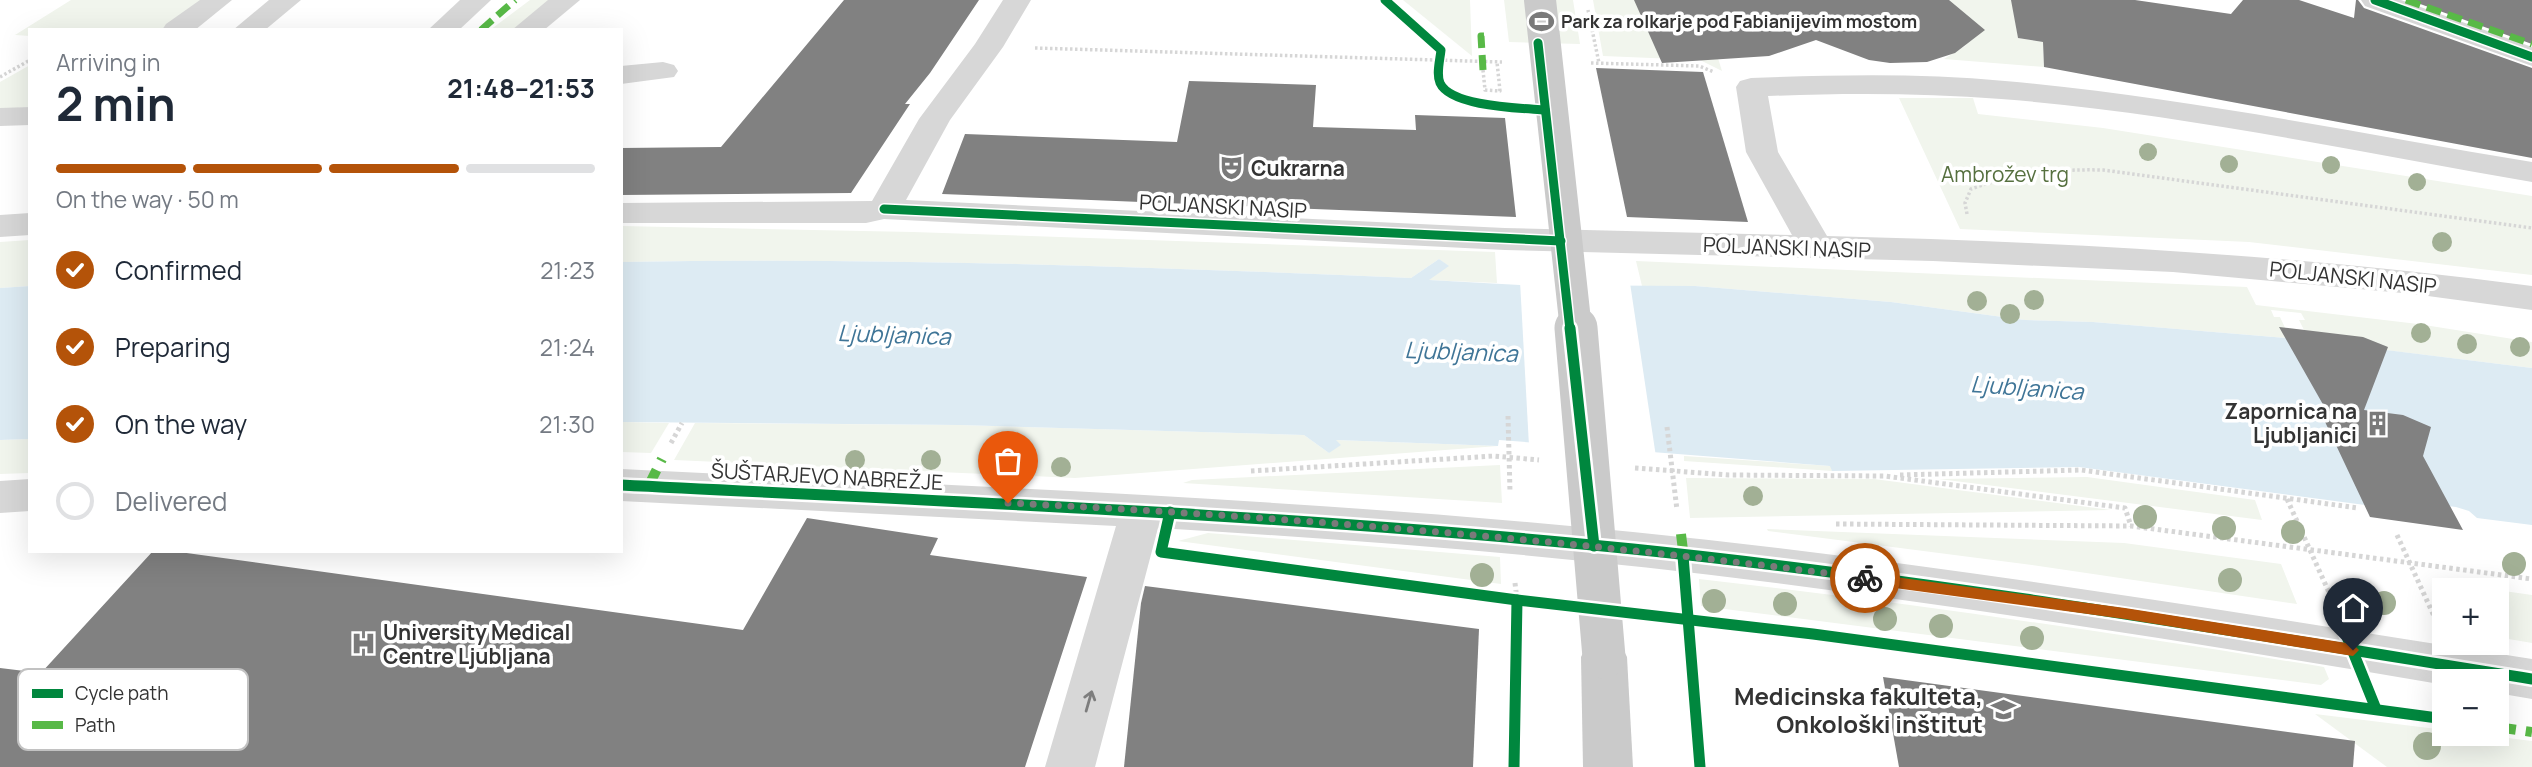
<!DOCTYPE html>
<html lang="en">
<head>
<meta charset="utf-8">
<style>
  body { margin:0; font-family:Manrope,sans-serif; background:#f6f6f7; color:#1f2937; height:100vh; display:flex; flex-direction:column; font-size:26px; white-space:nowrap }
  * { box-sizing:border-box; margin:0 }
  p { font-size:23px; color:#747a83 }
  .icon { flex:none; width:38px; height:38px; fill:none; stroke:currentColor; stroke-width:2; stroke-linecap:round; stroke-linejoin:round }
  .map { position:relative; flex:1; overflow:hidden }
  .details { position:absolute; left:28px; top:28px; width:595px; height:525px; display:flex; flex-direction:column; background:#fff; border-radius:0px; box-shadow:0 7px 28px #0002 }
  .details>* { flex:none }
  .controls { position:absolute; left:2432px; top:578px; display:grid; gap:14px }
  .controls a { display:grid; place-items:center; width:77px; height:77px; border-radius:0px; background:#fff; box-shadow:0 7px 28px #0002; font-size:35px }
  .pin { position:absolute; display:grid; place-items:center; width:60px; height:60px; color:#fff; margin:-72px -30px; border-radius:50% 50% 50% 0; rotate:-45deg; box-shadow:0 0 7px #0007 }
  .pin .icon { rotate:45deg }
  .courier { position:absolute; display:grid; place-items:center; width:70px; height:70px; margin:-35px; border:5px solid #b45309; border-radius:50%; background:#fff; color:#222; box-shadow:0 2px 9px #0007 }
  .headline em { font-style:normal; font-weight:700 }
  .headline div { display:flex; flex-direction:column-reverse }
  .headline { display:flex; align-items:center; justify-content:space-between; height:119px; padding:0 28px }
  h1 { font-size:46px; font-weight:700; line-height:52px }
  .bar { display:grid; grid-template-columns:repeat(4,1fr); gap:10px 7px; align-content:center; height:84px; padding:0 28px }
  .bar i { height:9px; border-radius:5px; background:#e0e1e3 }
  .bar .on { background:#b45309 }
  .bar p { grid-column:span 4 }
  ol { padding:0 28px; list-style:none }
  li { display:flex; align-items:center; gap:21px; height:77px }
  li p { margin-inline-start:auto }
  li .icon { padding:7px; border-radius:50%; background:#b45309; color:#fff; stroke-width:4 }
  li:last-child { color:#747a83 }
  li i { width:38px; height:38px; border:4px solid #e0e1e3; border-radius:50% }
  .map>svg:first-child { display:block }
  .green { fill:#f1f5ed }
  .water { fill:#ddebf3 }
  .pier { fill:#fff }
  .building { fill:#818181 }
  .lines { fill:none; stroke-linecap:round; stroke-linejoin:round }
  .path-far1 { stroke:#d6d6d6; stroke-width:3.5; stroke-dasharray:2.5 2.5; stroke-linecap:butt }
  .path { stroke:#d6d6d6; stroke-width:5; stroke-dasharray:3.5 3.5; stroke-linecap:butt }
  .minor { fill:#d7d7d7; fill-rule:evenodd }
  .major { fill:#cacaca; fill-rule:evenodd }
  .path-bridge { stroke:#d6d6d6; stroke-width:5; stroke-dasharray:3.5 3.5; stroke-linecap:butt }
  .major-bridge-far1 { stroke:#cacaca; stroke-width:32 }
  .major-bridge { stroke:#cacaca; stroke-width:43 }
  .quiet-far1 { stroke:#58b947; stroke-width:7; stroke-dasharray:15 7; stroke-linecap:butt }
  .quiet { stroke:#58b947; stroke-width:10; stroke-dasharray:19 10; stroke-linecap:butt }
  .cycleway-far1-casing { stroke:#fff; stroke-width:12 }
  .cycleway-casing { stroke:#fff; stroke-width:16 }
  .cycleway-far1 { stroke:#00873e; stroke-width:9 }
  .cycleway { stroke:#00873e; stroke-width:11 }
  .tree { fill:#a2b095 }
  .oneway { stroke:#7d7d7d }
  .route { fill:#b45309 }
  .done { stroke:#7a7a7a; stroke-width:7; stroke-dasharray:0 12.6 }
  .labels { text-anchor:middle; dominant-baseline:central; stroke-width:7; stroke-linejoin:round; paint-order:stroke }
  .far-poi-label { font-size:18px; font-weight:bold; fill:#333; stroke:#fff; text-anchor:start }
  .poi-label { font-size:21px; font-weight:bold; fill:#333; stroke:#fff; text-anchor:start }
  .park-label { font-size:21px; fill:#56703f; stroke:#fff }
  .street-label { font-size:21px; fill:#333; stroke:#fff }
  .water-label { font-size:23px; font-style:italic; fill:#3f7597; stroke:#fff }
  .near-poi-label { font-size:24px; font-weight:bold; fill:#333; stroke:#fff; text-anchor:end }
  .key { fill:#fff; stroke:#c2c2c2; stroke-width:2 }
  .key-label { font-size:19px; fill:#333 }
</style>
</head>
<body>
<div class="map">
<svg width="2532" height="767" viewBox="0 0 2532 767">
  <rect width="100%" height="100%" fill="#fff"/>
  <g class="green">
    <polygon points="71,0 209,0 166,30 30,30 30,36 15,35"/>
    <polygon points="530,0 554,0 514,30 490,30"/>
    <polygon points="1403,0 1470,0 1472,56"/>
    <polygon points="1504,0 1573,0 1580,44 1509,42"/>
    <path d="M1593,0H1637C1638,34 1691,44 1717,55L1722,71L1700,60L1603,56Z"/>
    <polygon points="1949,0 2012,0 2018,38 2043,42 2044,67 1944,59 1965,46 1970,38"/>
    <polygon points="30,65 30,107 0,109 0,82"/>
    <polygon points="1899,98 1973,98 1978,114 2103,128 2532,196 2532,275 2249,242 1960,229"/>
    <path d="M621,226L913,232L1495,252L1497,283L1427,280L1448,266L1439,259L1411,278C1148,267 885,257 621,262Z"/>
    <polygon points="30,240 30,286 0,288 0,242"/>
    <polygon points="1636,261 2247,287 2256,305 2418,324 2532,342 2532,368 2385,350 2304,330 2299,320 2305,320 2301,313 2271,310 2274,317 2280,317 2287,332 2286,338 2093,322 2025,320 1891,302 1695,286 1642,286"/>
    <polygon points="621,422 669,423 651,453 621,452"/>
    <polygon points="695,423 960,425 1304,435 1329,453 1335,440 1498,446 1075,478 674,460"/>
    <polygon points="30,439 30,473 0,474 0,440"/>
    <polygon points="1684,456 1831,466 1832,471 1684,461"/>
    <polygon points="1500,465 1502,503 1183,483 1192,480"/>
    <polygon points="2087,477 2255,500 2262,520 1939,479"/>
    <polygon points="1686,478 1874,479 2111,510 1690,518"/>
    <polygon points="1767,529 2124,543 2281,564 2297,604 2032,565 1768,531"/>
    <polygon points="1208,533 1500,557 1501,584 1178,541"/>
    <path d="M1699,579C1908,603 2116,633 2324,667L2329,679L2321,685L1701,606Z"/>
    <polygon points="2497,590 2532,595 2532,643 2497,637"/>
    <polygon points="2315,714 2445,730 2445,733 2468,733 2532,741 2532,767 2387,767"/>
  </g>
  <g class="water">
    <path d="M1439,259L1449,266L1429,280L1520,285L1695,286L1891,302L2025,320L2093,322L2286,338L2383,356L2386,350L2532,368V525L2477,518L2469,511L2456,507L2361,495L2365,505L2079,467L1832,471L1830,466L1499,440L1498,446L1336,440L1341,445L1329,453L1304,435L960,425L621,422V262C885,257 1148,267 1411,278Z"/>
    <polygon points="30,286 30,439 0,440 0,288"/>
  </g>
  <polygon class="pier" points="1520,281 1630,283 1656,457 1529,446"/>
  <g class="building">
    <polygon points="844,0 979,0 930,73 905,104 910,104 851,193 621,195 621,148 721,147"/>
    <polygon points="1634,0 1949,0 1985,30 1955,53 1927,62 1890,63 1869,60 1816,40 1769,56 1662,63"/>
    <polygon points="2011,0 2135,0 2231,14 2243,0 2299,0 2354,18 2356,0 2358,0 2364,8 2532,68 2532,158 2044,67 2043,42 2018,38"/>
    <polygon points="2409,0 2532,0 2532,44"/>
    <polygon points="1596,68 1703,72 1748,222 1627,217"/>
    <polygon points="1189,81 1316,85 1313,127 1416,130 1415,115 1505,118 1516,217 942,194 965,134 1177,142"/>
    <polygon points="2279,327 2363,337 2388,347 2364,410 2403,415 2431,427 2423,456 2463,530 2370,517 2318,407 2325,408"/>
    <polygon points="807,518 938,538 930,555 1087,577 1025,767 0,767 0,668 41,673 153,551 172,551 743,630"/>
    <polygon points="1145,586 1479,629 1473,767 1124,767 1141,603"/>
    <polygon points="1883,677 2355,741 2353,767 1899,767"/>
  </g>
  <g class="lines">
    <g class="path-far1">
      <polyline points="1588,10 1599,63"/>
      <polyline points="1035,48 1502,62"/>
      <polyline points="1591,63 1699,66 1714,72"/>
      <polyline points="1483,70 1485,90 1500,91 1497,62"/>
      <polyline points="0,77 30,60"/>
      <path d="M1967,214L1965,203L1971,189C2015,173 2056,169 2103,170L2532,228"/>
    </g>
    <g class="path">
      <polyline points="1508,416 1510,492"/>
      <polyline points="1667,427 1677,510"/>
      <polyline points="671,443 682,423"/>
      <polyline points="1635,468 1729,475 1885,476 2125,508 2131,526"/>
      <polyline points="1251,471 1494,456 1539,460"/>
      <polyline points="1900,475 2081,470 2358,508"/>
      <polyline points="2287,499 2332,599"/>
      <polyline points="1836,524 2131,526 2532,579"/>
      <polyline points="1515,583 1517,600"/>
    </g>
    <g class="minor">
      <polygon points="200,0 232,0 195,30 162,30 166,24"/>
      <polygon points="269,0 301,0 265,30 233,30"/>
      <polygon points="460,0 491,0 459,30 428,30"/>
      <polygon points="548,0 580,0 544,30 512,30"/>
      <path d="M1003,0H1031L1003,47L950,120L906,200L1505,228L1792,235L1746,152L1736,87L1740,81L1751,78C1835,75 1920,73 2005,81C2182,97 2357,133 2532,162V182C2356,152 2180,113 2001,99C1924,93 1846,93 1768,96L1778,152L1827,236C2063,242 2298,255 2532,286V310L2413,294L2173,272L1933,261L1505,250L884,219L866,223H621V203L872,201L919,119L975,44Z"/>
      <polygon points="2361,0 2401,0 2532,47 2532,66 2365,6"/>
      <polygon points="663,62 674,65 678,71 674,77 621,84 621,66"/>
      <polygon points="30,107 30,125 0,126 0,108"/>
      <polygon points="30,213 30,235 0,237 0,215"/>
      <path d="M621,469C959,486 1296,498 1633,532C1934,562 2233,612 2532,659V699L2497,693V681H2445V685C2220,647 1994,611 1768,582C1566,556 1362,540 1158,528L1095,767H1045L1116,526L621,501Z"/>
      <polygon points="30,479 30,511 0,513 0,481"/>
    </g>
    <polygon class="major" points="1604,637 1620,643 1627,657 1633,767 1583,767 1581,657 1588,643"/>
    <polyline class="path-bridge" points="2397,535 2439,627"/>
    <polyline class="major-bridge-far1" points="1540,0 1576,330"/>
    <polyline class="major-bridge" points="1576,328 1604,657"/>
    <g class="quiet-far1">
      <polyline points="2406,0 2532,44"/>
      <polyline points="481,30 515,0"/>
      <polyline points="1483,70 1481,36 1487,36"/>
    </g>
    <g class="quiet">
      <polyline points="648,487 662,459"/>
      <polyline points="1681,534 1684,559"/>
      <polyline points="2497,727 2532,732"/>
    </g>
    <defs>
      <g id="cycleway-far1">
        <path d="M1385,0L1441,50C1440,60 1436,74 1440,83C1451,107 1522,108 1545,110"/>
        <polyline points="2375,0 2532,57"/>
        <polyline points="1538,43 1570,330"/>
        <polyline points="884,209 1561,241"/>
      </g>
      <g id="cycleway">
        <polyline points="1570,328 1594,546"/>
        <path d="M621,485C959,502 1297,515 1633,549C1934,580 2233,631 2532,679"/>
        <polyline points="1170,512 1161,552 1517,600 1813,634 2445,719"/>
        <polyline points="1683,556 1700,767"/>
        <polyline points="2337,612 2376,709"/>
        <polyline points="1514,767 1517,600"/>
      </g>
    </defs>
    <use href="#cycleway-far1" class="cycleway-far1-casing"/>
    <use href="#cycleway" class="cycleway-casing"/>
    <use href="#cycleway-far1" class="cycleway-far1"/>
    <use href="#cycleway" class="cycleway"/>
  </g>
  <g class="tree">
    <circle cx="2148" cy="152" r="9"/>
    <circle cx="2229" cy="164" r="9"/>
    <circle cx="2331" cy="165" r="9"/>
    <circle cx="2417" cy="182" r="9"/>
    <circle cx="2442" cy="242" r="10"/>
    <circle cx="2034" cy="300" r="10"/>
    <circle cx="1977" cy="301" r="10"/>
    <circle cx="2010" cy="314" r="10"/>
    <circle cx="2421" cy="333" r="10"/>
    <circle cx="2467" cy="344" r="10"/>
    <circle cx="2520" cy="347" r="10"/>
    <circle cx="855" cy="460" r="10"/>
    <circle cx="931" cy="460" r="10"/>
    <circle cx="1061" cy="467" r="10"/>
    <circle cx="1753" cy="496" r="10"/>
    <circle cx="2145" cy="517" r="12"/>
    <circle cx="2224" cy="528" r="12"/>
    <circle cx="2293" cy="532" r="12"/>
    <circle cx="2514" cy="564" r="12"/>
    <circle cx="1482" cy="575" r="12"/>
    <circle cx="2230" cy="580" r="12"/>
    <circle cx="1714" cy="601" r="12"/>
    <circle cx="2384" cy="603" r="12"/>
    <circle cx="1785" cy="604" r="12"/>
    <circle cx="1885" cy="619" r="12"/>
    <circle cx="1941" cy="626" r="12"/>
    <circle cx="2032" cy="638" r="12"/>
    <circle cx="2427" cy="746" r="14"/>
  </g>
  <defs><path id="oneway-shaft" d="M-6 0H5M1.5-3L5.5 0L1.5 3" fill="none" stroke-width="1.6" stroke-linecap="round" stroke-linejoin="round" transform="scale(1.75)"/></defs>
  <use class="oneway" href="#oneway-shaft" transform="translate(1089 701) rotate(-74)"/>
  <polygon class="route" points="1865,573 2125,608 2353,644 2359,650 2353,656 2125,619 1865,584 1858,578"/>
  <g class="lines">
    <path class="done" d="M1008,503C1295,517 1580,541 1865,578"/>
  </g>
  <defs>
    <symbol id="stadium-bare" viewBox="-9 -9 18 18"><path d="M0-5a6.5 5 0 1 0 0 10a6.5 5 0 1 0 0-10ZM-3.5-1.8h7v3.6h-7Z" fill="#7a7a7a" stroke="#fff" stroke-width="2.5" paint-order="stroke"/></symbol>
    <symbol id="theatre-bare" viewBox="-9 -9 18 18"><path d="M-5-5.5Q0-4 5-5.5V0Q5 5 0 6Q-5 5-5 0ZM-3.3-2.5H-1v1.5H-3.3ZM1-2.5H3.3v1.5H1ZM-2.8 1Q0 5.5 2.8 1Z" fill="#7a7a7a" stroke="#fff" stroke-width="2.5" paint-order="stroke"/></symbol>
    <symbol id="building-bare" viewBox="-9 -9 18 18"><path d="M-4-6H4V6H1V3H-1V6H-4ZM-2.5-4.3h1.7v1.8h-1.7ZM.8-4.3h1.7v1.8H.8ZM-2.5-1h1.7V.8h-1.7ZM.8-1h1.7V.8H.8Z" fill="#7a7a7a" stroke="#fff" stroke-width="2.5" paint-order="stroke"/></symbol>
    <symbol id="hospital-bare" viewBox="-9 -9 18 18"><path d="M-5-5h3v3.5h4V-5h3V5h-3V1.5h-4V5h-3Z" fill="#7a7a7a" stroke="#fff" stroke-width="2.5" paint-order="stroke"/></symbol>
    <symbol id="university-bare" viewBox="-9 -9 18 18"><path d="M0-5L7-2L0 1L-7-2ZM-4 1L0 2.5L4 1V4Q0 6-4 4Z" fill="#7a7a7a" stroke="#fff" stroke-width="2.5" paint-order="stroke"/></symbol>
  </defs>
  <g fill-rule="evenodd">
    <use href="#stadium-bare" x="1524" y="4" width="35" height="35"/>
    <use href="#theatre-bare" x="1214" y="150" width="35" height="35"/>
    <use href="#building-bare" x="2360" y="406" width="35" height="35"/>
    <use href="#hospital-bare" x="346" y="626" width="35" height="35"/>
    <use href="#university-bare" x="1986" y="692" width="35" height="35"/>
  </g>
  <g class="labels">
    <g class="far-poi-label">
      <text x="1561" y="21">Park za rolkarje pod Fabianijevim mostom</text>
    </g>
    <g class="poi-label">
      <text x="1251" y="168">Cukrarna</text>
      <text x="2357" y="411" text-anchor="end">Zapornica na<tspan x="2357" dy="24">Ljubljanici</tspan></text>
      <text x="383" y="632">University Medical<tspan x="383" dy="24">Centre Ljubljana</tspan></text>
    </g>
    <g class="park-label">
      <text x="2005" y="174">Ambrožev trg</text>
    </g>
    <g class="street-label">
      <text transform="translate(1223 206) rotate(3)">POLJANSKI NASIP</text>
      <text transform="translate(1787 247) rotate(2)">POLJANSKI NASIP</text>
      <text transform="translate(2353 277) rotate(6)">POLJANSKI NASIP</text>
      <text transform="translate(827 476) rotate(3)">ŠUŠTARJEVO NABREŽJE</text>
    </g>
    <g class="water-label">
      <text transform="translate(894 334) rotate(2)">Ljubljanica</text>
      <text transform="translate(1461 351) rotate(2)">Ljubljanica</text>
      <text transform="translate(2027 387) rotate(4)">Ljubljanica</text>
    </g>
    <g class="near-poi-label">
      <text x="1983" y="695">Medicinska fakulteta,<tspan x="1983" dy="28">Onkološki inštitut</tspan></text>
    </g>
  </g>
  <rect x="18" y="669" width="230" height="81" rx="10" class="key"/>
  <rect x="32" y="689" width="31" height="9" fill="#00873e"/>
  <rect x="32" y="721" width="31" height="8" fill="#58b947"/>
  <g class="key-label">
    <text x="75" y="700">Cycle path</text>
    <text x="75" y="732">Path</text>
  </g>
</svg>
<div class="controls">
<a>+</a>
<a>−</a>
</div>
<div class="pin" style="left:1008px;top:503px;background:#ea580c"><svg class="icon" aria-label="bag" viewBox="0 0 24 24"><path d="M5 8h14l-1 12H6zM9 8a3 3 0 0 1 6 0"/></svg></div>
<div class="pin" style="left:2353px;top:650px;background:#1f2937"><svg class="icon" aria-label="home" viewBox="0 0 24 24"><path d="M3 11l9-7 9 7M6 9v11h12V9"/></svg></div>
<div class="courier" style="left:1865px;top:578px"><svg class="icon" aria-label="bike" viewBox="0 0 24 24"><circle cx="6" cy="16" r="4"/><circle cx="18" cy="16" r="4"/><path d="M6 16l4-8h5l3 8M10 8l3 8H6M13 5h3"/></svg></div>
<section class="details">
<div class="headline"><div><h1>2 min</h1><p>Arriving in</p></div><em>21:48–21:53</em></div>
<div class="bar"><i class="on"></i><i class="on"></i><i class="on"></i><i></i><p>On the way · 50 m</p></div>
<ol>
<li><svg class="icon" aria-label="check" viewBox="0 0 24 24"><path d="M5 12l5 5 9-10"/></svg>Confirmed<p>21:23</p></li>
<li><svg class="icon" aria-label="check" viewBox="0 0 24 24"><path d="M5 12l5 5 9-10"/></svg>Preparing<p>21:24</p></li>
<li><svg class="icon" aria-label="check" viewBox="0 0 24 24"><path d="M5 12l5 5 9-10"/></svg>On the way<p>21:30</p></li>
<li><i></i>Delivered</li>
</ol>
</section>
</div>
</body>
</html>
